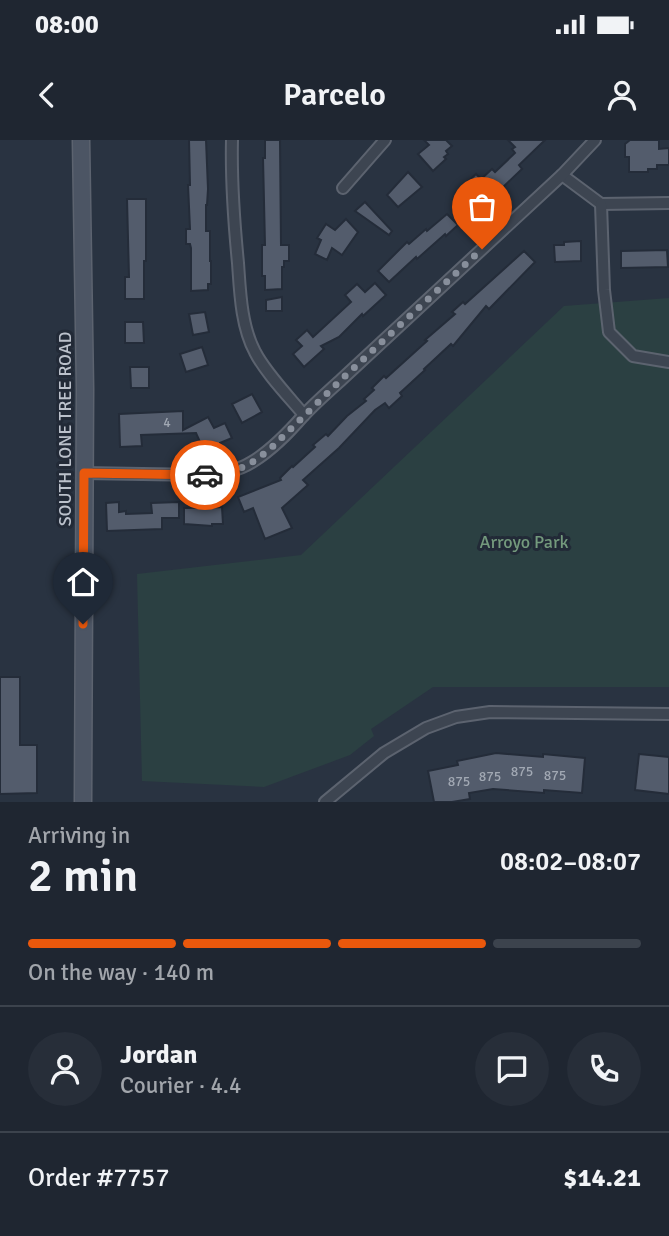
<!DOCTYPE html>
<html lang="en">
<head>
<meta charset="utf-8">
<style>
  body { margin:0; font-family:Signika,sans-serif; background:#272e39; color:#f1f3f6; height:100vh; display:flex; flex-direction:column; font-size:26px; white-space:nowrap }
  * { box-sizing:border-box; margin:0 }
  p { font-size:23px; color:#a1a5ab }
  .icon { flex:none; width:38px; height:38px; fill:none; stroke:currentColor; stroke-width:2; stroke-linecap:round; stroke-linejoin:round }
  .map { position:relative; height:662px; overflow:hidden }
  .panel { display:flex; flex-direction:column; background:#1f2631; flex:1 }
  .panel>* { flex:none }
  .pin { position:absolute; display:grid; place-items:center; width:60px; height:60px; color:#fff; margin:-72px -30px; border-radius:50% 50% 50% 0; rotate:-45deg; box-shadow:0 0 7px #0007 }
  .pin .icon { rotate:45deg }
  .courier { position:absolute; display:grid; place-items:center; width:70px; height:70px; margin:-35px; border:5px solid #ea580c; border-radius:50%; background:#fff; color:#222; box-shadow:0 2px 9px #0007 }
  .summary em { font-style:normal; font-weight:600 }
  .summary div { display:flex; flex-direction:column-reverse }
  .summary { display:flex; align-items:center; justify-content:space-between; height:119px; padding:0 28px }
  h1 { font-size:46px; font-weight:600; line-height:52px }
  .bar { display:grid; grid-template-columns:repeat(4,1fr); gap:10px 7px; align-content:center; height:84px; padding:0 28px }
  .bar i { height:9px; border-radius:5px; background:#3c434d }
  .bar .current { background:#ea580c }
  .bar p { grid-column:span 4 }
  .line { display:flex; align-items:center; gap:18px; padding:0 28px; border-top:2px solid #3c434d }
  .line div { flex:1 }
  .round { display:grid; place-items:center; flex:none; width:74px; height:74px; border-radius:37px; background:#272e39 }
  .status { display:flex; justify-content:space-between; align-items:center; height:49px; padding:0 35px; background:#1f2631; direction:ltr }
  .status svg { height:19px; fill:currentColor }
  header { display:flex; justify-content:space-between; align-items:center; height:91px; padding:0 28px; background:#1f2631; font-size:32px; font-weight:600 }
  .map>svg:first-child { display:block }
  .green { fill:#2b4042 }
  .building { fill:#535c6c; stroke:#242c39; stroke-width:2 }
  .lines { fill:none; stroke-linecap:round; stroke-linejoin:round }
  .minor-casing { stroke:#5c636f; stroke-width:14 }
  .secondary-casing { stroke:#5c636f; stroke-width:19 }
  .minor { stroke:#3d4551; stroke-width:10 }
  .secondary { stroke:#4c5564; stroke-width:16 }
  .done { stroke:#888f9b; stroke-width:7; stroke-dasharray:0 12.6 }
  .route { stroke:#ea580c; stroke-width:9 }
  .labels { text-anchor:middle; dominant-baseline:central; stroke-width:6; stroke-linejoin:round; paint-order:stroke }
  .number-label { font-size:14px; fill:#a1a8b3 }
  .street-label { font-size:18px; fill:#bbc1cb; stroke:#222a37 }
  .park-label { font-size:18px; fill:#749a7d; stroke:#222a37 }
</style>
</head>
<body>
<div class="status"><b>08:00</b><svg viewBox="0 0 49 12"><path d="M0 12V9h3v3zM5 12V6h3v6zM10 12V3h3v9zM15 12V0h3v12zM26 1h20v11H26zM47 4h2v5h-2z"/></svg></div>
<header><svg class="icon" aria-label="back" viewBox="0 0 24 24"><path d="M15 5l-7 7 7 7"/></svg>Parcelo<svg class="icon" aria-label="person" viewBox="0 0 24 24"><circle cx="12" cy="8" r="4"/><path d="M4 21q1-7 8-7t8 7"/></svg></header>
<div class="map">
<svg width="669" height="662" viewBox="0 0 669 662">
  <rect width="100%" height="100%" fill="#293341"/>
  <polygon class="green" points="669,158 669,547 433,547 371,589 374,596 350,615 264,647 142,641 137,434 301,415 564,166"/>
  <g class="building">
    <polygon points="189,0 206,0 208,49 207,65 206,65 206,91 210,91 210,121 211,121 211,144 208,144 208,150 191,151 191,108 190,104 186,104 186,89 190,89 188,45 190,45"/>
    <polygon points="265,0 280,0 281,105 289,105 289,121 284,121 284,127 282,127 282,149 265,150 265,136 262,136 262,105 265,105 263,18 265,18"/>
    <polygon points="424,0 446,0 452,6 446,11 448,14 444,17 446,19 433,31 418,14 429,5"/>
    <polygon points="508,0 545,0 519,25 522,29 500,50 493,42 474,59 479,66 471,74 460,62 463,60 456,53 476,34 481,39 492,29 495,32 515,13 512,9 515,7"/>
    <polygon points="630,0 659,0 659,9 669,8 669,25 657,25 657,29 648,29 648,32 629,32 629,17 625,17 625,4"/>
    <polygon points="408,32 422,47 398,67 387,55"/>
    <polygon points="127,59 146,59 146,121 144,121 144,159 125,159 125,137 129,137"/>
    <polygon points="365,62 392,91 389,95 355,71"/>
    <polygon points="447,74 458,85 446,96 445,94 417,119 416,117 389,142 378,131 407,102 409,104 426,89 427,91"/>
    <polygon points="346,79 358,92 342,115 332,108 327,120 315,114 321,100 317,98 326,84 335,90"/>
    <polygon points="581,101 581,121 555,122 554,105 564,105 564,102"/>
    <polygon points="667,110 668,127 621,128 621,111"/>
    <polygon points="524,111 535,122 489,169 486,166 453,206 451,204 424,229 425,230 400,253 402,256 389,268 385,263 375,270 339,308 303,340 308,345 282,368 292,388 265,399 253,368 244,372 238,357 281,340 280,338 292,326 293,327 315,307 313,305 326,294 328,296 347,276 366,261 364,259 374,250 372,248 384,236 386,238 427,201 425,200 455,174 452,172 463,162 465,164"/>
    <polygon points="375,143 386,155 363,176 362,174 339,197 321,206 324,209 304,227 293,214 302,206 296,200 307,190 313,197 351,162 345,155 357,144 365,152"/>
    <polygon points="282,157 282,171 266,171 266,160"/>
    <polygon points="205,172 209,192 193,195 189,174"/>
    <polygon points="125,182 143,182 144,203 125,203"/>
    <polygon points="202,207 208,225 186,232 180,214"/>
    <polygon points="130,227 149,227 149,248 131,248"/>
    <polygon points="252,254 262,272 242,283 232,264"/>
    <polygon points="183,271 183,290 208,277 214,288 225,283 232,298 220,303 220,307 211,311 210,308 204,311 196,293 141,295 142,306 120,307 119,274"/>
    <polygon points="119,362 119,372 126,371 126,374 152,373 151,363 179,362 179,378 162,378 162,389 107,391 106,363"/>
    <polygon points="222,367 223,384 212,384 212,386 184,384 184,368"/>
    <polygon points="0,537 20,537 20,605 37,605 37,653 0,654"/>
    <polygon points="496,613 543,617 543,614 585,618 582,653 544,650 544,653 493,649 469,653 470,659 452,662 434,662 428,631 458,625 457,621"/>
    <polygon points="639,614 669,617 669,654 635,650"/>
  </g>
  <g class="lines">
    <defs>
      <g id="minor">
        <path d="M232,0C231,41 234,82 238,123C240,151 241,186 255,212C265,232 289,257 304,275"/>
        <polyline points="562,35 601,64 669,63"/>
        <polyline points="343,48 385,0"/>
        <polyline points="601,64 604,150 609,192 633,216 669,222"/>
        <path d="M84,333L201,335C219,334 236,332 252,322C272,310 288,293 303,276C315,263 329,251 342,239C415,171 488,103 562,35L595,0"/>
        <polyline points="325,662 384,613 426,588 456,577 490,572 669,574"/>
      </g>
      <polyline id="secondary" points="81,0 85,249 83,662"/>
    </defs>
    <use href="#minor" class="minor-casing"/>
    <use href="#secondary" class="secondary-casing"/>
    <use href="#minor" class="minor"/>
    <use href="#secondary" class="secondary"/>
  </g>
  <g class="lines">
    <polyline class="done" points="205,335 237,330 251,323 268,311 343,238 482,109"/>
    <polyline class="route" points="83,484 84,333 205,335"/>
  </g>
  <g class="labels">
    <g class="number-label">
      <text x="167" y="282">4</text>
      <text x="522" y="631">875</text>
      <text x="555" y="635">875</text>
      <text x="490" y="636">875</text>
      <text x="459" y="641">875</text>
    </g>
    <g class="street-label">
      <text transform="translate(65 289) rotate(-90)">SOUTH LONE TREE ROAD</text>
    </g>
    <g class="park-label">
      <text x="524" y="402">Arroyo Park</text>
    </g>
  </g>
</svg>
<div class="pin" style="left:482px;top:109px;background:#ea580c"><svg class="icon" aria-label="bag" viewBox="0 0 24 24"><path d="M5 8h14l-1 12H6zM9 8a3 3 0 0 1 6 0"/></svg></div>
<div class="pin" style="left:83px;top:484px;background:#1f2937"><svg class="icon" aria-label="home" viewBox="0 0 24 24"><path d="M3 11l9-7 9 7M6 9v11h12V9"/></svg></div>
<div class="courier" style="left:205px;top:335px"><svg class="icon" aria-label="car" viewBox="0 0 24 24"><path d="M5 17H2v-5l4-1 3-4h7l3 4 3 1v5h-3M9 17h6M6 11h13"/><circle cx="7" cy="17" r="2"/><circle cx="17" cy="17" r="2"/></svg></div>
</div>
<section class="panel">
<div class="summary"><div><h1>2 min</h1><p>Arriving in</p></div><em>08:02–08:07</em></div>
<div class="bar"><i class="current"></i><i class="current"></i><i class="current"></i><i></i><p>On the way · 140 m</p></div>
<div class="line" style="height:126px"><a class="round"><svg class="icon" aria-label="person" viewBox="0 0 24 24"><circle cx="12" cy="8" r="4"/><path d="M4 21q1-7 8-7t8 7"/></svg></a><div><b>Jordan</b><p>Courier · 4.4</p></div><a class="round"><svg class="icon" aria-label="chat" viewBox="0 0 24 24"><path d="M4 5h16v11H9l-5 4z"/></svg></a><a class="round"><svg class="icon" aria-label="phone" viewBox="0 0 24 24"><path d="M5 4h4l2 5-3 2q2 4 5 5l2-3 5 2v4C11 20 4 13 5 4z"/></svg></a></div>
<div class="line" style="height:91px"><div>Order #7757</div><b>$14.21</b></div>
</section>
</body>
</html>
